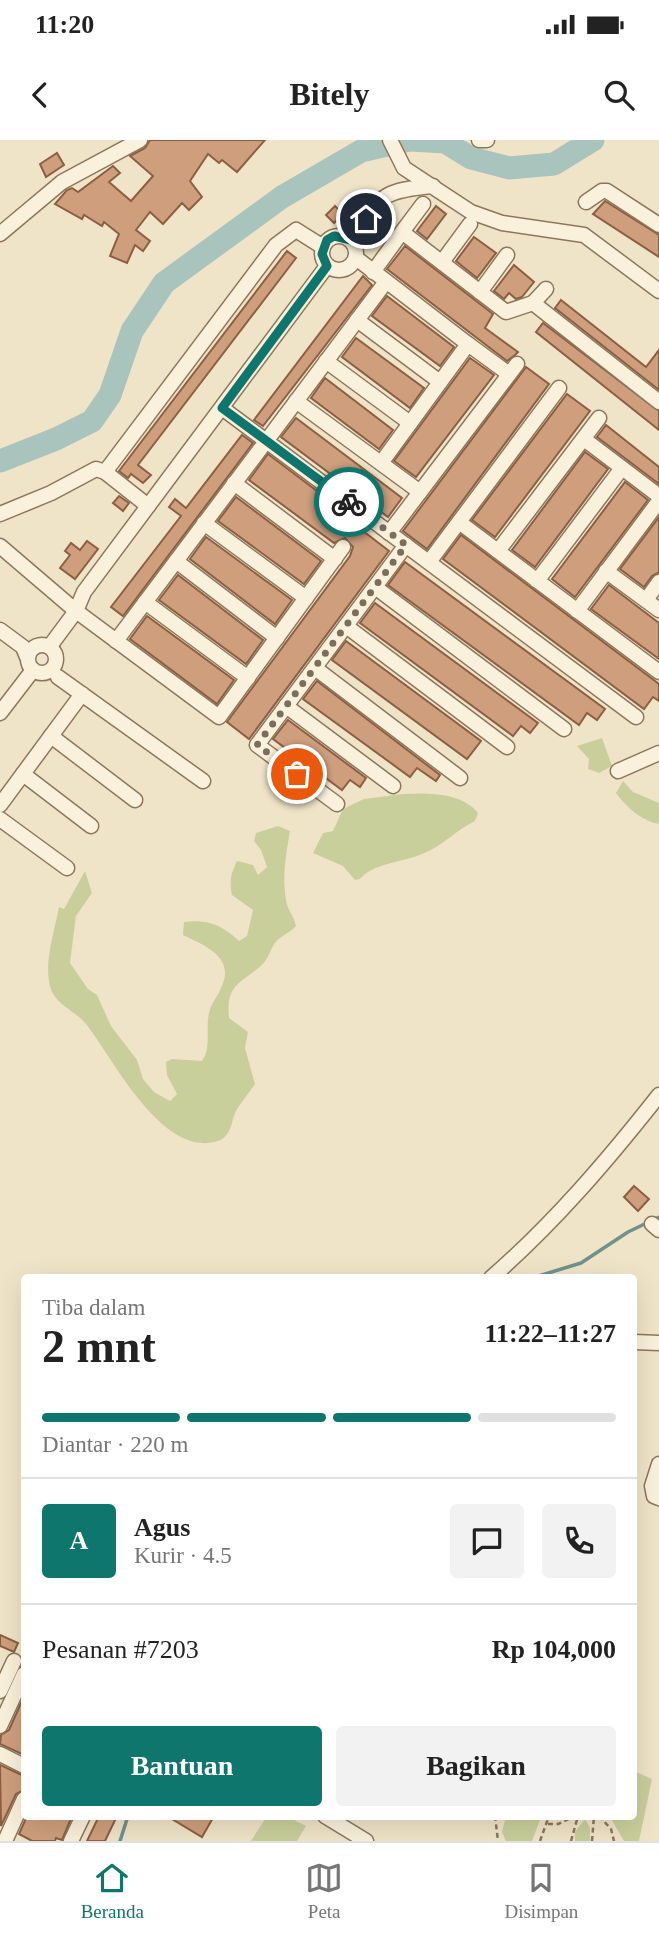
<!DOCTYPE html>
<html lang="id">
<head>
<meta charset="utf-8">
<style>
  body { margin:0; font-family:Georgia,serif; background:#f2f2f2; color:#222; height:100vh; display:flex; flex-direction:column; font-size:26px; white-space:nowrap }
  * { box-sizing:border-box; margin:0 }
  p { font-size:23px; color:#767676 }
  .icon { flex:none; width:38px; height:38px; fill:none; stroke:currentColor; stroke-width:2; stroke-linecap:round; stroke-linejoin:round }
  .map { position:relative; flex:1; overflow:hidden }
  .panel { position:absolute; left:21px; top:1134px; width:616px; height:546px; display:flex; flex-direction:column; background:#fff; border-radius:7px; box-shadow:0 7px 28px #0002 }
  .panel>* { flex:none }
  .pin { position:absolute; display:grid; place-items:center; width:60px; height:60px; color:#fff; margin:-30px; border:4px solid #fff; border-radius:50%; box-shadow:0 2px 7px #0007 }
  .courier { position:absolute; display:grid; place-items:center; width:70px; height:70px; margin:-35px; border:5px solid #0f766e; border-radius:50%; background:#fff; color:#222; box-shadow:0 2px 9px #0007 }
  .overview em { font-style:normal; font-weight:700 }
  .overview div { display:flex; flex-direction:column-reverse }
  .overview { display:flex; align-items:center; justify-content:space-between; height:119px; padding:0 21px }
  h1 { font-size:46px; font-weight:700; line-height:52px }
  .bar { display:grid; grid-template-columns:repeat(4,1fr); gap:10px 7px; align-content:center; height:84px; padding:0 21px }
  .bar i { height:9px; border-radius:5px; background:#e0e0e0 }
  .bar .selected { background:#0f766e }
  .bar p { grid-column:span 4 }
  .line { display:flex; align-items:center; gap:18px; padding:0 21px; border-top:2px solid #e0e0e0 }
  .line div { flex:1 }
  .round { display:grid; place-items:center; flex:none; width:74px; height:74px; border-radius:7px; background:#f2f2f2 }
  .button { display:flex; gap:14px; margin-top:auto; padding:14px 21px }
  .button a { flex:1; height:80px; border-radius:7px; background:#0f766e; color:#fff; font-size:28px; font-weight:700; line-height:80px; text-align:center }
  .button a+a { background:#f2f2f2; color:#222 }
  .status { display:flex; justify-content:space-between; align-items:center; height:49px; padding:0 35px; background:#fff; direction:ltr }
  .status svg { height:19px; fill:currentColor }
  header { display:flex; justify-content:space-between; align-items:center; height:91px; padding:0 21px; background:#fff; font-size:32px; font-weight:700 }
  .tabs { display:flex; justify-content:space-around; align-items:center; height:98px; border-top:2px solid #e0e0e0; background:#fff; font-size:19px; color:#767676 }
  .tabs a { display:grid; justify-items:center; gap:4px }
  .tabs .selected { color:#0f766e }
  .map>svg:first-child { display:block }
  .green { fill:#c9cf9b }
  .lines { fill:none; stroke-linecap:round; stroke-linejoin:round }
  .stream { stroke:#6f938a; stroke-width:3.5 }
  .river { stroke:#a9c4bc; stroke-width:23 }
  .building { fill:#cf9f7d; stroke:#8d5f41; stroke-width:2 }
  .minor-casing { stroke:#8d765c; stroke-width:17 }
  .path { stroke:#8d765c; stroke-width:2.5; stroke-dasharray:5 3.5; stroke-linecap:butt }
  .minor { stroke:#faf1dc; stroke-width:14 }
  .done { stroke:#7c6e5b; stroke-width:7; stroke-dasharray:0 12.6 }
  .route { stroke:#0f766e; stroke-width:9 }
</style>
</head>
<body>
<div class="status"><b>11:20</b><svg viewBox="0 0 49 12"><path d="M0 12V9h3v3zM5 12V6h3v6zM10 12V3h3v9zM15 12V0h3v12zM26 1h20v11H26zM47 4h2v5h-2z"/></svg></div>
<header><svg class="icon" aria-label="back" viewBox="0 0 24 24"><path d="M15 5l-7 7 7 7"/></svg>Bitely<svg class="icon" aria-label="search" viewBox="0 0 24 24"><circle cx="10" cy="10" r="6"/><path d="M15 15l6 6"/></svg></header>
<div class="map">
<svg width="659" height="1701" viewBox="0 0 659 1701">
  <rect width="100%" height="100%" fill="#f0e4c8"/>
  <g class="green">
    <polygon points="602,598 612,626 599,633 588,629 589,619 577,606"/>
    <path d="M623,641L633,652L659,663V684C642,681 626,667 616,653Z"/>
    <path d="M403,654C427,653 461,652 478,673L475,681C457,690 445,703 429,711C410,721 386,721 368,732C361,736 363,739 355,740L343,726L313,713L323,693L333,691L343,669L364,659Z"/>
    <path d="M278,686L290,691C286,715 282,736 286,760C287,769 294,776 296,786C290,793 280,796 275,803C269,811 269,819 261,826C239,844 226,845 229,878L248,892L245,908L255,944C249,953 241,962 236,971C231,981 232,996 218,1001C162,1019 113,918 86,884C73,868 52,865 49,841C45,818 55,789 59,767L64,769L85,731L92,753L76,776L70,823L88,849L97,855L111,886L137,920L143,939L154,952L170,961L177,954L167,935L166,922L172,919L202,921C212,905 205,890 209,873C211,863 218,856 221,848C236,818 206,806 183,795L184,782C208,779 222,785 239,801L247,796L253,770L232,755C229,741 231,733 237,721L253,725L258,735L267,727L261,710L254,701L256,693Z"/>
    <polygon points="634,1631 652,1639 639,1701 624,1701 610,1677 634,1676"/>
    <polygon points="267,1676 288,1677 306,1686 297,1701 251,1701"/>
    <polygon points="506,1676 541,1677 532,1701 506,1701 502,1692"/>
    <polygon points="585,1679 590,1688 590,1701 575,1701 575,1692"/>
  </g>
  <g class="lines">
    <g class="stream">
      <polyline points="532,1138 581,1123 628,1092 659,1077"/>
      <polyline points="120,1701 128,1676"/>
    </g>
    <g class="river">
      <polyline points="411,0 445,2 471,18 509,28 554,24 593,0"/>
      <polyline points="0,321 56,299 92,281 110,255 132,191 164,143 282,57 361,11 409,0"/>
    </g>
  </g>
  <g class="building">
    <polygon points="150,0 265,0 237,32 222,20 219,23 208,14 190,41 202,57 189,70 182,63 163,84 150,72 136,90 150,101 143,111 135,105 127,123 110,116 119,94 104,82 102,86 84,75 82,79 55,64 67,50 72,48 78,52 113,26 120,33 109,42 131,61 153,36 130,16 145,8"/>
    <polygon points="57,13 64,25 46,37 40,24"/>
    <polygon points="605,61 659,95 659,117 593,74"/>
    <polygon points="335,66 343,74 334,83 326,75"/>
    <polygon points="436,66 446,74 427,99 417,91"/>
    <polygon points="474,97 496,113 477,138 456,121"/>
    <polygon points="405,106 493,174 485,188 518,212 515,215 507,221 387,129"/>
    <polygon points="287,111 296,118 138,325 151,335 143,343 131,334 128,338 119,331"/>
    <polygon points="514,125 534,142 522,157 516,159 509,153 504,159 494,151"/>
    <polygon points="363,136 372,145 263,286 254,280"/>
    <polygon points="387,156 454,207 440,226 372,176"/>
    <polygon points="561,160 646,227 659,210 659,250 555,168"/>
    <polygon points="543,183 659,271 659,290 536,192"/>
    <polygon points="356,198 424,248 410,268 342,217"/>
    <polygon points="470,218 494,235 416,337 394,321"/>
    <polygon points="526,227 549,244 427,409 403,391"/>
    <polygon points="325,238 393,290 379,309 311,258"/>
    <polygon points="567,254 590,271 495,397 472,380"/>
    <polygon points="296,278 402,358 388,377 281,297"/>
    <polygon points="606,285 659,327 659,344 597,297"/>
    <polygon points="242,295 253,303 123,476 111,467 181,376 169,367 175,359 186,368"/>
    <polygon points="585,312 608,329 535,427 512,410"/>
    <polygon points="268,314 366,388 363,391 389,411 249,599 227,582 350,416 353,407 345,398 334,403 249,340"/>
    <polygon points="625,342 648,360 575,457 552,439"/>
    <polygon points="119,356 129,363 123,371 113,363"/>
    <polygon points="236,357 321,421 304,444 218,381"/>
    <polygon points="659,377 659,432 652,436 644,447 620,429"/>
    <polygon points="461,395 659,544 659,561 653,557 644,569 443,419"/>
    <polygon points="206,397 292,460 275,484 190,419"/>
    <polygon points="87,401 98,409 75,439 60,428 70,415 65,411 71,403 80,410"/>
    <polygon points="405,422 605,569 597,580 587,573 579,585 388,445"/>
    <polygon points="178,435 263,500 246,524 159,460"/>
    <polygon points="609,445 659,483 659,519 591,469"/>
    <polygon points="375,463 538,583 530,593 521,586 513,596 360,483"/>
    <polygon points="147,476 234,540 217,564 130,499"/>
    <polygon points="346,501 481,601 467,619 332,520"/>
    <polygon points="317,541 440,635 436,641 417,628 410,637 303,559"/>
    <polygon points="288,580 366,638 360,647 350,640 342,650 273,599"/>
    <polygon points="634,1046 649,1059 638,1071 624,1057"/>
    <polygon points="0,1495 18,1503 14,1512 0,1506"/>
    <polygon points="21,1563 24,1565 24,1615 0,1604 1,1595 9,1590"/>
    <polygon points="0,1625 24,1636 24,1650 16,1654 1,1686"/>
    <polygon points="27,1676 72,1676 62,1700 56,1698 55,1701 32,1701 19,1694"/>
    <polygon points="99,1676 117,1676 105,1701 87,1701"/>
    <polygon points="167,1676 214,1676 202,1697"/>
  </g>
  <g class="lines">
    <defs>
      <g id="minor">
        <polyline points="390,0 404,28 471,72 502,83 584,95 659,151"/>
        <polyline points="479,0 487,0"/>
        <polyline points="586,62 602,51 607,51 659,85"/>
        <polyline points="402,92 423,64"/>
        <polyline points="0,94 62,42 140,0"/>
        <circle cx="339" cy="113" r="17"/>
        <path d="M351,100C382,57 377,51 433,46"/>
        <polyline points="356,118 468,204 381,323"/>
        <polyline points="442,122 470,84"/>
        <polyline points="373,132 402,92 506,172 533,163 659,262"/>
        <polyline points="480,152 507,115"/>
        <polyline points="533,163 546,149"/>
        <polyline points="357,180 440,242"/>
        <polyline points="468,204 509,234"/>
        <polyline points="326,221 410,283"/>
        <polyline points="296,261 420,352"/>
        <polyline points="222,268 636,577"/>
        <polyline points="584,299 659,356"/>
        <polyline points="105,332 276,105 296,90 323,107"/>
        <polyline points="234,343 335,419"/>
        <polyline points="0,374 51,353 96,329 105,332 148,366"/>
        <polyline points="459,382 659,532"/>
        <polyline points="204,383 306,458"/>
        <polyline points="389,393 517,224"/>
        <polyline points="0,406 76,471 219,577 343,407"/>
        <polyline points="498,411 599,278"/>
        <polyline points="176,421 277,498"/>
        <polyline points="429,422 559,248"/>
        <polyline points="606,431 659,470"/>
        <polyline points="537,441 622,328"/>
        <polyline points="375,447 564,589"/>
        <polyline points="646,460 659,442"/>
        <polyline points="145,462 248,538"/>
        <polyline points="577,471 659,361"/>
        <polyline points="346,486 507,607"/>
        <polyline points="0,490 23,507 27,517"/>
        <polyline points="116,501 385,143"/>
        <circle cx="42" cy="519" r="14"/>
        <polyline points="50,506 76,471 84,452 327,126"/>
        <polyline points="315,528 460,638"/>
        <polyline points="58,537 203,641"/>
        <polyline points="286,566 393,646"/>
        <polyline points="0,573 33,530"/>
        <polyline points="51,596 135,660"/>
        <polyline points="618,631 659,613"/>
        <polyline points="23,634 91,686"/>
        <polyline points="337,664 257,605 406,405"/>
        <polyline points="0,665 82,554"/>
        <polyline points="0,679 67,728"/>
        <polyline points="652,1084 659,1090"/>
        <path d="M491,1138C554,1083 607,1021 659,955"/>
        <polyline points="634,1202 659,1203"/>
        <polyline points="659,1324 652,1346 654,1356 659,1358"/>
        <polyline points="0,1551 14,1521"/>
        <polyline points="0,1586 24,1534"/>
        <polyline points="0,1614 24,1626"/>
        <polyline points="325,1676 366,1701"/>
        <polyline points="5,1701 24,1659"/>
        <polyline points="71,1701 83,1676"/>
      </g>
    </defs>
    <use href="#minor" class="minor-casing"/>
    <g class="path">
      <polyline points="495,1676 498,1701"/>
      <polyline points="599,1676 611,1689 614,1701"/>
      <polyline points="548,1684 558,1684 575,1676"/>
      <polyline points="540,1701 549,1676"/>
      <polyline points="571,1701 578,1676"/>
      <polyline points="592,1701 594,1676"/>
    </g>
    <use href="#minor" class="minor"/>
  </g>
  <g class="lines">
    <polyline class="done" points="297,634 257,605 406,405 349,362"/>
    <polyline class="route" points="349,362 222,268 327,126 322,114 327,100 334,96 351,100 366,79"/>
  </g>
</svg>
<div class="pin" style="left:297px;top:634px;background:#ea580c"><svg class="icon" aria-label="bag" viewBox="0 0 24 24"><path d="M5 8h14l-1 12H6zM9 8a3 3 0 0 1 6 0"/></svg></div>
<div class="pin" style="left:366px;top:79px;background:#1f2937"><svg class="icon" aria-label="home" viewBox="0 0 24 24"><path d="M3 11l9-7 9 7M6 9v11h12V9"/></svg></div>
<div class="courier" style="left:349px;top:362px"><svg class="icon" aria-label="bike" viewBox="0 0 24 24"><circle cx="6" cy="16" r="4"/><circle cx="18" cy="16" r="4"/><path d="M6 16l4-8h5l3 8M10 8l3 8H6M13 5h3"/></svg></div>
<section class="panel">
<div class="overview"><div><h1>2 mnt</h1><p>Tiba dalam</p></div><em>11:22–11:27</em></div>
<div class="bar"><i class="selected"></i><i class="selected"></i><i class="selected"></i><i></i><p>Diantar · 220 m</p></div>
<div class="line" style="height:126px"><b class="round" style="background:#0f766e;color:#fff">A</b><div><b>Agus</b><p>Kurir · 4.5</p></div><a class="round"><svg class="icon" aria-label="chat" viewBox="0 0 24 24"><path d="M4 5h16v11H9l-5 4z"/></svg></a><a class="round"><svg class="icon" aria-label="phone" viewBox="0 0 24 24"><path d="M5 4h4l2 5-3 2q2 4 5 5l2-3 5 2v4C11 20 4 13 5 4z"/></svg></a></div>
<div class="line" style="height:91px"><div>Pesanan #7203</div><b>Rp 104,000</b></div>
<div class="button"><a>Bantuan</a><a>Bagikan</a></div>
</section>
</div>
<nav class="tabs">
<a class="selected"><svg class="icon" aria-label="home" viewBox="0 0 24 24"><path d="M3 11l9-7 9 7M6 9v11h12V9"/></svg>Beranda</a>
<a><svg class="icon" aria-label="map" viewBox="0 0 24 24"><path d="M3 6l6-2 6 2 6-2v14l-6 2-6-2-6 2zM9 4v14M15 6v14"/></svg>Peta</a>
<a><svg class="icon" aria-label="saved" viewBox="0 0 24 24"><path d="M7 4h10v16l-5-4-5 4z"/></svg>Disimpan</a>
</nav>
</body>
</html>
